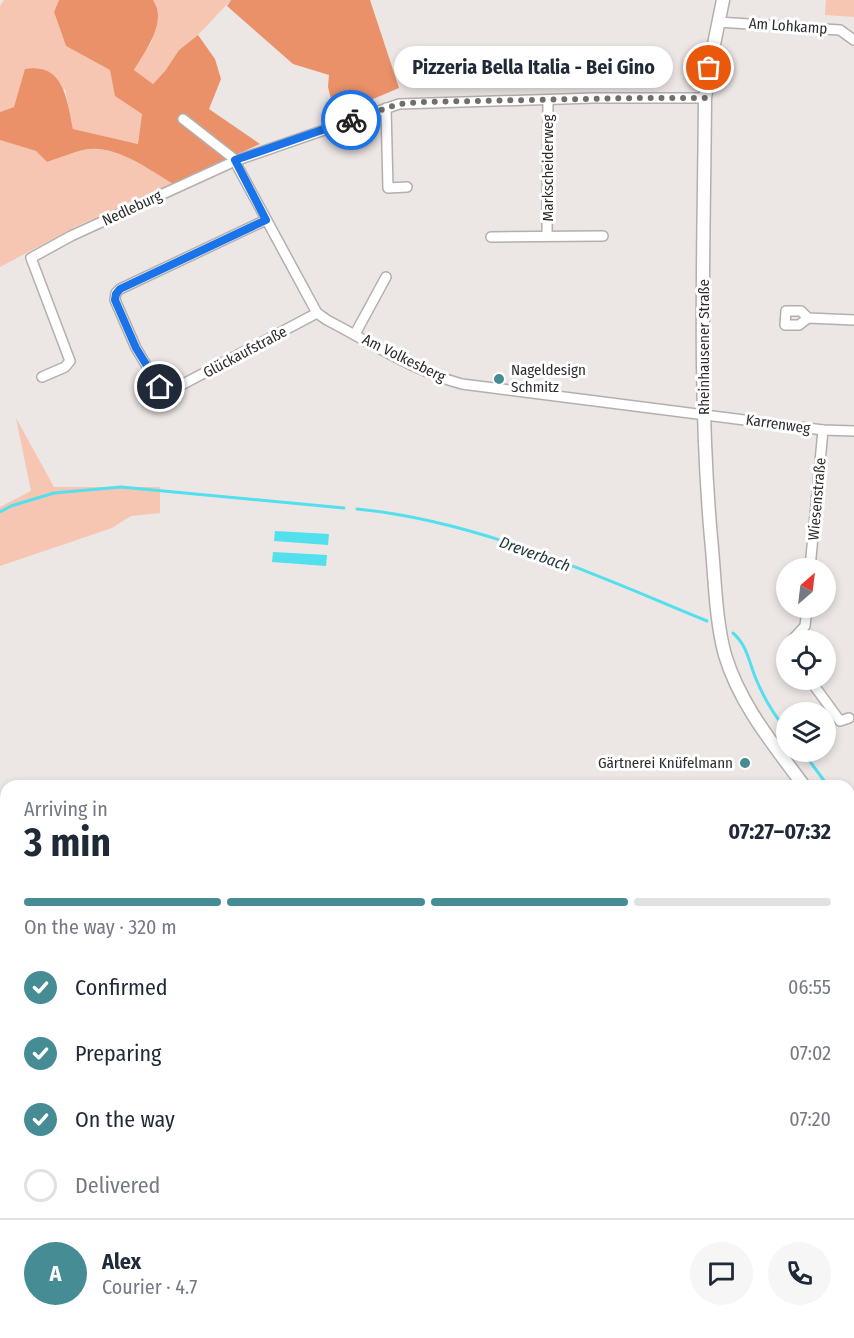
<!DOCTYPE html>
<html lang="en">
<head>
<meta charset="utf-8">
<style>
  body { margin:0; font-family:"Fira Sans Condensed",sans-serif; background:#f6f6f7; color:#1f2937; height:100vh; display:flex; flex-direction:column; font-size:22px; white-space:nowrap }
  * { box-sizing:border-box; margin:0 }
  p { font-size:20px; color:#747a83 }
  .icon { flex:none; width:33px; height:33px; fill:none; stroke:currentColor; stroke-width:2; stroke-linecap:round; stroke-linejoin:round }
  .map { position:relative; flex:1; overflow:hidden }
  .panel { position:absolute; left:0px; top:780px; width:855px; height:558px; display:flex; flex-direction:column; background:#fff; border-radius:18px 18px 0 0; box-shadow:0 3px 9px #0003 }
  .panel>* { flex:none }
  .needle { width:39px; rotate:28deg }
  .controls { position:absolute; left:776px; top:558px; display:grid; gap:12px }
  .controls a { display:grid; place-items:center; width:60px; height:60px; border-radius:50%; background:#fff; box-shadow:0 3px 9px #0003; font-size:30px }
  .pin { position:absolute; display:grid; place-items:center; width:51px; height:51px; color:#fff; margin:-26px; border:3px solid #fff; border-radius:50%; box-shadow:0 2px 6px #0007 }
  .courier { position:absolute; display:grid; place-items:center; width:60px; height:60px; margin:-30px; border:4px solid #1a73e8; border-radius:50%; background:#fff; color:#222; box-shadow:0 2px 8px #0007 }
  .bubble { position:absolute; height:42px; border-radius:21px; background:#fff; box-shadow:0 3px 9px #0003; font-size:20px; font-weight:700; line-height:42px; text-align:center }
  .head em { font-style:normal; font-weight:700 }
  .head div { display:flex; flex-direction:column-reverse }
  .head { display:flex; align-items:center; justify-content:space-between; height:102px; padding:0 24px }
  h1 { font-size:39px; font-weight:700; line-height:45px }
  .bar { display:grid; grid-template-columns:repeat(4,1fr); gap:9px 6px; align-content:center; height:72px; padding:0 24px }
  .bar i { height:8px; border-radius:4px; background:#e0e1e3 }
  .bar .active { background:#458c94 }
  .bar p { grid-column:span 4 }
  .line { display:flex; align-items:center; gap:15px; padding:0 24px; border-top:2px solid #e0e1e3 }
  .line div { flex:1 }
  .round { display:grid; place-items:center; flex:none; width:63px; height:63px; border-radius:32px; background:#f6f6f7 }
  ol { padding:0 24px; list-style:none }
  li { display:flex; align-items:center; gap:18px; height:66px }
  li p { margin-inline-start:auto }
  li .icon { padding:6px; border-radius:50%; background:#458c94; color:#fff; stroke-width:4 }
  li:last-child { color:#747a83 }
  li i { width:33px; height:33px; border:3px solid #e0e1e3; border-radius:50% }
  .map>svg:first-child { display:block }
  .green { fill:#f6c6b2 }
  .forest { fill:#ea9169 }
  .water { fill:#52dfee }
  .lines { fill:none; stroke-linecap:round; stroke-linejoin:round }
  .stream { stroke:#52dfee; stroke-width:3 }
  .minor-casing { stroke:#b4afad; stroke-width:12 }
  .tertiary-casing { stroke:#b4afad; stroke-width:15 }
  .trunk-casing { stroke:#c5c4c4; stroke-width:20 }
  .minor { stroke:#fff; stroke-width:9 }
  .tertiary { stroke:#fff; stroke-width:12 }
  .trunk { stroke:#6bc3cc; stroke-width:16 }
  .done { stroke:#716e6c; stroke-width:6; stroke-dasharray:0 10.8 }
  .route { stroke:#1a73e8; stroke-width:8 }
  .poi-dot { fill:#458c94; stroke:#fff; stroke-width:2 }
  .labels { text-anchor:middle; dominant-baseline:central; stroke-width:6; stroke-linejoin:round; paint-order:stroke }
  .street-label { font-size:15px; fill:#2f2d2c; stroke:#fff }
  .poi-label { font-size:15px; fill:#2f2d2c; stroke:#fff; text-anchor:start }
  .water-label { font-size:16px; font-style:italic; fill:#233b3e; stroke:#fff }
</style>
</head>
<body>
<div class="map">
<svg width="854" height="1338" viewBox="0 0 854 1338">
  <rect width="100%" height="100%" fill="#ece6e4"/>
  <g class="green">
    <polygon points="4,0 59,0 54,12 66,46 110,70 116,96 142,114 138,144 73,129 65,89 19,93 14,107 0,112 0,6"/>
    <polygon points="153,0 231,0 198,35 179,50 165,71 153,84 134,70 152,41 156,4"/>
    <polygon points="826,0 854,0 854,17 825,15"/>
    <path d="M0,140L36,151L47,162C59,158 71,153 83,150C114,143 148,169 173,184L77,226L0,267Z"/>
    <polygon points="16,418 54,487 160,487 160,513 131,516 112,528 0,566 0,507 31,491"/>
  </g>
  <g class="forest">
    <path d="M59,0H153C168,21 145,52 134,70L153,84L165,71L179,50L198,35L215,59L221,79L209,109L260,144L173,184C148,169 114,143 83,150C71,153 59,158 47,162L36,151L0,140V112L14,107L25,69C64,62 67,100 73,129L138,144L142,114L115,96L110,70L66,46L54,12Z"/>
    <polygon points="231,0 370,0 399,88 335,115 328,87 329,75 293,64 227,6"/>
    <polygon points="148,1332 215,1332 226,1338 162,1338"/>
  </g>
  <g class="water">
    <polygon points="275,531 329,534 328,545 274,541"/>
    <polygon points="273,552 327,555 326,566 272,562"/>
  </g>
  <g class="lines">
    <g class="stream">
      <path d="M357,509C480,521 595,575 707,621"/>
      <polyline points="0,512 11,506 54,493 121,487 344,508"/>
      <path d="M733,633C747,645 749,662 756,679C764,698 773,714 786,729"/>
      <polyline points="803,752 828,786"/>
      <polyline points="849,814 854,821"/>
    </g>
    <defs>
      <g id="minor">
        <polyline points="718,22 840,30 854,40"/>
        <polyline points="386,108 388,188 407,187"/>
        <path d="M183,119L233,158L317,313L327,320C371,343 414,371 462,384L823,430L854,431"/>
        <polyline points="266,220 120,289 116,293 115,300 136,348 160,388 166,392 172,390 317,313"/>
        <polyline points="547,236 548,100"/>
        <polyline points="491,237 603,236"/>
        <polyline points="808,318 799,325 785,325 786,311 801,311 808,318 854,320"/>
        <polyline points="355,334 386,277"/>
        <polyline points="42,377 65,367 70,361 31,258 71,236 235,161 399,104 594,98 705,98"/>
        <polyline points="810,568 823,430"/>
        <polyline points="792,640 805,626 807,608"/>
        <polyline points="810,680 840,721 849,718"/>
      </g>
      <g id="tertiary">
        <path d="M723,0L711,59L705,98C704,245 698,392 711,538C715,576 715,618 725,655C740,705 774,745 804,786"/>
        <polyline points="849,846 854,853"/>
      </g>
      <g id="trunk">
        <polyline points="0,1300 6,1301"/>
        <polyline points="0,1315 6,1316"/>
        <polyline points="63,1332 82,1338"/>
        <polyline points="106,1332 120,1338"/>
      </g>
    </defs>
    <use href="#minor" class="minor-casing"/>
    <use href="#tertiary" class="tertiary-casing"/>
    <use href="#trunk" class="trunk-casing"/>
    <use href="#minor" class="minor"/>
    <use href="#tertiary" class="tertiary"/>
    <use href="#trunk" class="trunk"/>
  </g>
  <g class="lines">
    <polyline class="done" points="351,120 399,104 421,102 638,98 705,98 709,68"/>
    <polyline class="route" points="160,387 136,348 115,300 116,294 120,289 266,220 235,160 351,120"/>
  </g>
  <g class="poi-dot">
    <circle cx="499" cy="379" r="6"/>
    <circle cx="745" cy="763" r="6"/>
  </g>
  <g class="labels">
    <g class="street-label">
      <text transform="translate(788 26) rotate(4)">Am Lohkamp</text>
      <text transform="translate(548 168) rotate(-90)">Markscheiderweg</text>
      <text transform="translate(132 208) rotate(-25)">Nedleburg</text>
      <text transform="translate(704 347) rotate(-90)">Rheinhausener Straße</text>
      <text transform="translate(245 352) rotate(-28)">Glückaufstraße</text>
      <text transform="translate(404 358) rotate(26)">Am Volkesberg</text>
      <text transform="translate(778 424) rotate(8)">Karrenweg</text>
      <text transform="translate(817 499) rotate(-85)">Wiesenstraße</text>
    </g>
    <g class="poi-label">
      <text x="511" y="370">Nageldesign<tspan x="511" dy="17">Schmitz</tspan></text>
      <text x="733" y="763" text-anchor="end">Gärtnerei Knüfelmann</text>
    </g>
    <g class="water-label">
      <text transform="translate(535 554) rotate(20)">Dreverbach</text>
    </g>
  </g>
</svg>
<div class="controls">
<a><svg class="needle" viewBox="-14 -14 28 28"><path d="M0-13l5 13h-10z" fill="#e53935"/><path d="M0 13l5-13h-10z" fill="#747a83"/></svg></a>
<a><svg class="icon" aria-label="locate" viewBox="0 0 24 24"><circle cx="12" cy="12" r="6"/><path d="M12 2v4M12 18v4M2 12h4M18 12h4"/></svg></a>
<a><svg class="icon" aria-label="layers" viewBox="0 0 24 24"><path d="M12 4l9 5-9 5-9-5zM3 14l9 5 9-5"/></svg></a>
</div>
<div class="pin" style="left:709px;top:68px;background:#ea580c"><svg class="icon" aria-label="bag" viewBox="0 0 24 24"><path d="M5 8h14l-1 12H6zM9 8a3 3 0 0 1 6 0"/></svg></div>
<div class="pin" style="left:160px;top:387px;background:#1f2937"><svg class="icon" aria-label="home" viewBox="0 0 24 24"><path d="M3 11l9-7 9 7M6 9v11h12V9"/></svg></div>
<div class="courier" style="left:351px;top:120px"><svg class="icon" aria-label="bike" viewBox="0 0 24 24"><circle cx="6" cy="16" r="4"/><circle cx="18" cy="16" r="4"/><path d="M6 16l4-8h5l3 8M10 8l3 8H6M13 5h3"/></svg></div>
<div class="bubble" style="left:394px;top:46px;width:279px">Pizzeria Bella Italia - Bei Gino</div>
<section class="panel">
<div class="head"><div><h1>3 min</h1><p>Arriving in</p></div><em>07:27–07:32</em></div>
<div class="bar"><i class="active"></i><i class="active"></i><i class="active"></i><i></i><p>On the way · 320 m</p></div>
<ol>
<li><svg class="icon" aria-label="check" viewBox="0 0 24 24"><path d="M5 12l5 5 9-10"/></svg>Confirmed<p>06:55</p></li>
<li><svg class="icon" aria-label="check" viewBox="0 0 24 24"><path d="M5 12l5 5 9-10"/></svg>Preparing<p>07:02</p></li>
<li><svg class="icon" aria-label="check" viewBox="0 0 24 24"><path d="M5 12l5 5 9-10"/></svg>On the way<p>07:20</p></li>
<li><i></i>Delivered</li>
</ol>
<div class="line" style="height:108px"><b class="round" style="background:#458c94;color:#fff">A</b><div><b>Alex</b><p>Courier · 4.7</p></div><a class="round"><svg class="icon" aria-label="chat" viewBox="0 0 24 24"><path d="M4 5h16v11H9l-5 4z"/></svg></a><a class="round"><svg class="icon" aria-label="phone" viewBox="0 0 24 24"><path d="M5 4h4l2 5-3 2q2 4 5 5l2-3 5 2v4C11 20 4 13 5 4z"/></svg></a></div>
</section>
</div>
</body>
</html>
